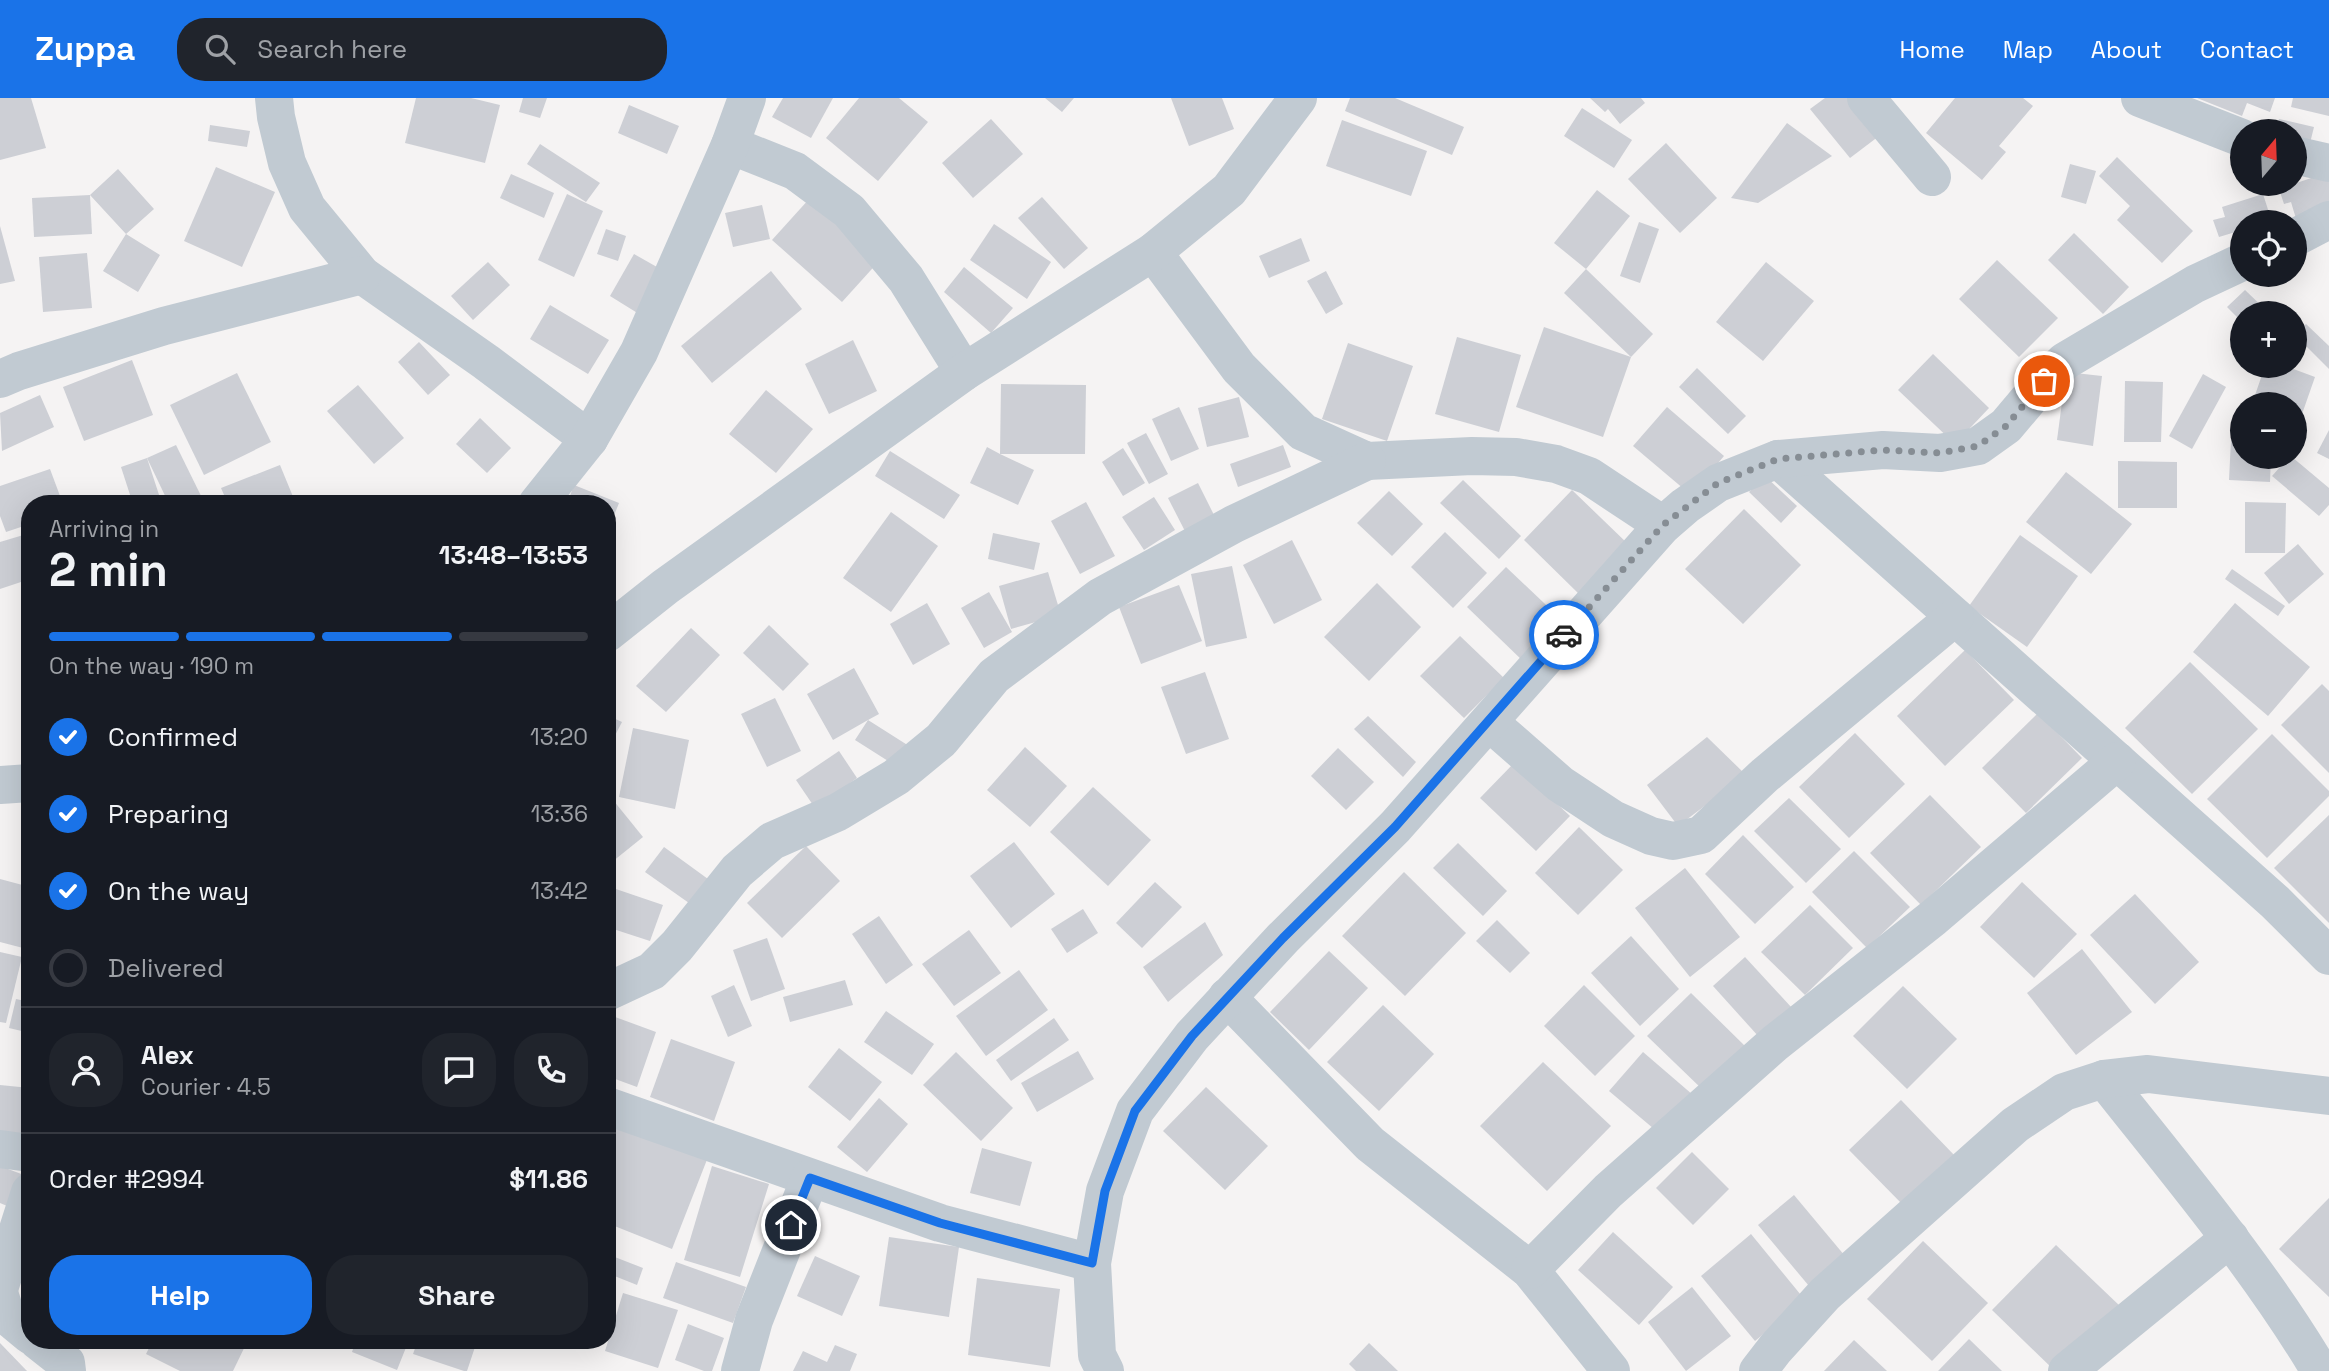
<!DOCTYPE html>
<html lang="en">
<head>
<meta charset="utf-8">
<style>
  body { margin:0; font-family:"Space Grotesk",sans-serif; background:#20242c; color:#f1f3f6; height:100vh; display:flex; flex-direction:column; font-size:26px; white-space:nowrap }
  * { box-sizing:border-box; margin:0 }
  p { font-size:23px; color:#9ea1a6 }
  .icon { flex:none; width:38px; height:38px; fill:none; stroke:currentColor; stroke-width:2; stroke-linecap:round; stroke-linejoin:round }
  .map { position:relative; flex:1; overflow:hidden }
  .details { position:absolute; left:21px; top:397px; width:595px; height:854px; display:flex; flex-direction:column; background:#171b24; border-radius:28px; box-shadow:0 7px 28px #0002 }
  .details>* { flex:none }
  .needle { width:46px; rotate:19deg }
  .controls { position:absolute; left:2230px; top:21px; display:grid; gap:14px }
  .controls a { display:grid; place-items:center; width:77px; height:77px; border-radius:50%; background:#171b24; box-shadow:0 7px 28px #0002; font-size:35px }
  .pin { position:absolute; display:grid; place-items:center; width:60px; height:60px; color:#fff; margin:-30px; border:4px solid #fff; border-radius:50%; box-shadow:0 2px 7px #0007 }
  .courier { position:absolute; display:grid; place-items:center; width:70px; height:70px; margin:-35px; border:5px solid #1a73e8; border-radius:50%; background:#fff; color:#222; box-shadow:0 2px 9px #0007 }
  .overview em { font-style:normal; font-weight:800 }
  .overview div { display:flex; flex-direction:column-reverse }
  .overview { display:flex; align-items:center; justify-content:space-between; height:119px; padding:0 28px }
  h1 { font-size:46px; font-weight:800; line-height:52px }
  .bar { display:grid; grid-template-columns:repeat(4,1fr); gap:10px 7px; align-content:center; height:84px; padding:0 28px }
  .bar i { height:9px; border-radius:5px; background:#363941 }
  .bar .on { background:#1a73e8 }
  .bar p { grid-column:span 4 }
  .line { display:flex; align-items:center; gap:18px; padding:0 28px; border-top:2px solid #363941 }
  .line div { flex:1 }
  .round { display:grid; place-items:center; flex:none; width:74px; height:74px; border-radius:28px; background:#20242c }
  ol { padding:0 28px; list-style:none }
  li { display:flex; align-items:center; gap:21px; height:77px }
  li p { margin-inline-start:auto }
  li .icon { padding:7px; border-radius:50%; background:#1a73e8; color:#fff; stroke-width:4 }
  li:last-child { color:#9ea1a6 }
  li i { width:38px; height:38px; border:4px solid #363941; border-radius:50% }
  .primary-button { display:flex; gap:14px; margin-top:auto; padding:14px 28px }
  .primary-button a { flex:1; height:80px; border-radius:28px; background:#1a73e8; color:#fff; font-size:28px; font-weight:800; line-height:80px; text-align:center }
  .primary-button a+a { background:#20242c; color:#f1f3f6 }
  header { display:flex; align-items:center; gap:42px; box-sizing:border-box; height:98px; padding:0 35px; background:#1a73e8; color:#fff }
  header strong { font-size:33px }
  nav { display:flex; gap:38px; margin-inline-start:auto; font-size:24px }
  .search { width:490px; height:63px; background:#20242c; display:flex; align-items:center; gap:18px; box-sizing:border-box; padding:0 24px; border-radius:28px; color:#9ea1a6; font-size:26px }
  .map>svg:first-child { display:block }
  .building { fill:#cdcfd5 }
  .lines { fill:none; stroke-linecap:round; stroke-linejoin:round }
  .street { stroke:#c1cad2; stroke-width:38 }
  .done { stroke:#868d94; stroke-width:7; stroke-dasharray:0 12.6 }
  .route { stroke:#1a73e8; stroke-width:9 }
</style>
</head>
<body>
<header>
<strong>Zuppa</strong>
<div class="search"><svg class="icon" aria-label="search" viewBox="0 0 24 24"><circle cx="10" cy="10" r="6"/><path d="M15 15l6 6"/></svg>Search here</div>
<nav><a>Home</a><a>Map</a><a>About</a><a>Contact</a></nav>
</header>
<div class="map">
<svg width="2329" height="1273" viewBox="0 0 2329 1273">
  <rect width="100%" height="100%" fill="#f5f3f3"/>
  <g class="building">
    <polygon points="0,0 31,0 46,50 0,62"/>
    <polygon points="416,0 471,0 500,7 485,65 405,45"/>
    <polygon points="523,0 547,0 540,20 519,14"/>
    <polygon points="783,0 833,0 811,40 772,19"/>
    <polygon points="859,0 899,0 928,24 878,83 826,40"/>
    <polygon points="1045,0 1074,0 1062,14"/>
    <polygon points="1171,0 1222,0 1234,31 1189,48"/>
    <polygon points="1350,0 1395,0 1464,29 1452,57 1345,13"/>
    <polygon points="1590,0 1641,0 1645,5 1620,26 1608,11 1605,14"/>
    <polygon points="1825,0 1855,0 1883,35 1850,60 1810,11"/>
    <polygon points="1955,0 2023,0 2033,8 1999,48 2006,54 1982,82 1926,35"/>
    <polygon points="2197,0 2275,0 2270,14 2247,5 2242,18"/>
    <polygon points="2293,0 2329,0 2329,18 2291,9"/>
    <polygon points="629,7 679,28 667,56 618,35"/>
    <polygon points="1582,10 1632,42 1614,70 1564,38"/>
    <polygon points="991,21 1023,56 973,100 942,65"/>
    <polygon points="2279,21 2314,29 2309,49 2294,46 2294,33 2276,33"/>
    <polygon points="1342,22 1427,53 1411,98 1326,68"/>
    <polygon points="1787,25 1832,58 1758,105 1731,100"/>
    <polygon points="210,27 250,33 247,49 208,43"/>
    <polygon points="1666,45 1717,100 1680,135 1628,81"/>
    <polygon points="540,46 600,85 586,104 527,66"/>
    <polygon points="2117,59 2193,133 2162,165 2117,122 2130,108 2099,78"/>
    <polygon points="2070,66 2096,73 2086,106 2061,99"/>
    <polygon points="216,69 275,94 242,169 184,143"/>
    <polygon points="118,71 154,111 126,136 160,157 138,194 103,173 126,136 90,97"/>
    <polygon points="2329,74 2329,113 2297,124 2291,104 2284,106 2279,91"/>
    <polygon points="511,76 554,95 544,120 500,100"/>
    <polygon points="1597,92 1630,118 1586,171 1554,145"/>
    <polygon points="567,96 603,113 574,179 538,162"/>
    <polygon points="2263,96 2272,124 2242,124 2242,132 2219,139 2213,122 2225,119 2222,109"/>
    <polygon points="90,97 92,136 34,139 32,100"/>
    <polygon points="1042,99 1088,150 1064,171 1018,120"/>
    <polygon points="810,100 880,162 842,204 772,142"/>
    <polygon points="762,107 770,141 733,149 725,115"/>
    <polygon points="1639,124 1659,131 1640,185 1620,178"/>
    <polygon points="994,126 1051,164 1027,201 970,162"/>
    <polygon points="0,128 15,183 0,186"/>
    <polygon points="606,131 626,138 618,163 597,156"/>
    <polygon points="2074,135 2129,189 2103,216 2048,162"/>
    <polygon points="1301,140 1310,163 1269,180 1259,158"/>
    <polygon points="87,155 92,210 43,214 39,159"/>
    <polygon points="634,156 664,173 639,216 610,198"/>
    <polygon points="1997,162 2058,220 2019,259 1959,201"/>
    <polygon points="488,164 510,187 473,222 451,198"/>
    <polygon points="1766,164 1814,203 1763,263 1716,224"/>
    <polygon points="964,169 1013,210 991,235 944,194"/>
    <polygon points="1586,171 1653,236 1631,259 1564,195"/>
    <polygon points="771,173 802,211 712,285 681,248"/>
    <polygon points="1326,173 1343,206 1326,216 1307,183"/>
    <polygon points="2245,192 2269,215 2242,215 2242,224 2227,209"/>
    <polygon points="550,207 609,242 588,276 530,241"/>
    <polygon points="2306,226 2329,248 2329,271 2295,237"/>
    <polygon points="1544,229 1631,259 1603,339 1516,309"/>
    <polygon points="1457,239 1521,257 1499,334 1435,316"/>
    <polygon points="853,242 877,293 829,316 805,266"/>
    <polygon points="419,244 450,277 428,297 398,264"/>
    <polygon points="1348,245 1413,268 1387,343 1322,321"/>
    <polygon points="1933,256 1989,310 1955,346 1898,292"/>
    <polygon points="132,262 153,317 84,343 63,289"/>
    <polygon points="2265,268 2285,268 2315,279 2295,336 2294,306 2252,306"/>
    <polygon points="1697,270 1746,318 1728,336 1679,289"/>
    <polygon points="2066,274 2102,278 2093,348 2057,342"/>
    <polygon points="237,275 271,344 204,377 170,307"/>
    <polygon points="2203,276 2226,289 2192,351 2169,338"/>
    <polygon points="2125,283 2163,284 2161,344 2124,344"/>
    <polygon points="1001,286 1086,287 1085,356 1000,356 1034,372 1018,407 970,385 987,349 1000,356"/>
    <polygon points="358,287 404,340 374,366 327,313"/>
    <polygon points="766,292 813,331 776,375 729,336"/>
    <polygon points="40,297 54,329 2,353 0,315"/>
    <polygon points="1239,299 1249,339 1207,349 1198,310"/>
    <polygon points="1179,309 1199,351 1171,363 1152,321"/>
    <polygon points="1667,309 1724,358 1691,397 1633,348"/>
    <polygon points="480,320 511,350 487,375 456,346"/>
    <polygon points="2329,332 2329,361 2317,355"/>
    <polygon points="1146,335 1168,376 1149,386 1127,345"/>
    <polygon points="2231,342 2242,342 2242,359 2271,359 2270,384 2229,382"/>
    <polygon points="176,347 205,406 169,406 147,360"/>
    <polygon points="1283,347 1291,369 1238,389 1230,366"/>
    <polygon points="1123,350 1145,385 1123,398 1102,364"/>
    <polygon points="890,353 960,397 944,421 875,378"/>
    <polygon points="2289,359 2292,359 2329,390 2329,407 2319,418 2272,378"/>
    <polygon points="147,360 162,406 133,406 121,369"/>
    <polygon points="2118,363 2177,364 2177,410 2118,410"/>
    <polygon points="280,367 296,406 228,406 221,390"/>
    <polygon points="50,371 63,406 30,406 30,426 6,434 0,418 0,388"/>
    <polygon points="2066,374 2132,426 2091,476 2026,424"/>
    <polygon points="1765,378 1797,408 1781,425 1749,394"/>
    <polygon points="1463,382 1521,438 1499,461 1440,405"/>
    <polygon points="1198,385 1218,425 1188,439 1168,400"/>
    <polygon points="574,387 619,405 607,435 607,406 567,406"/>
    <polygon points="1572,392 1629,447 1580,497 1524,442"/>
    <polygon points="1389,393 1423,426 1392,458 1357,425"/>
    <polygon points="1154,399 1175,432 1144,452 1122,419"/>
    <polygon points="1086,404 1115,458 1080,476 1051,423"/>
    <polygon points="2245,404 2286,405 2285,455 2245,455"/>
    <polygon points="1744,411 1801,467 1743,526 1685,471"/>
    <polygon points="891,414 938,448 891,514 843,480"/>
    <polygon points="1445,434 1487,475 1453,510 1411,469"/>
    <polygon points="30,435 30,481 0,491 0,444"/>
    <polygon points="993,435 1040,445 1034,472 988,461"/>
    <polygon points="2020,437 2078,478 2027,549 1969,508"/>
    <polygon points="1292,442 1322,502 1274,526 1243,467"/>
    <polygon points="2298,446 2324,476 2289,506 2264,475"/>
    <polygon points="1232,468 1247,540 1206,549 1191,476"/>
    <polygon points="1506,469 1564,524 1525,565 1467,509"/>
    <polygon points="2232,471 2285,508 2278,518 2225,481"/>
    <polygon points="1048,474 1061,517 1011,531 999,488"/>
    <polygon points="1377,485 1421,529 1369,583 1324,539"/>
    <polygon points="1179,487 1202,543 1141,566 1119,509"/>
    <polygon points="989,494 1012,534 984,550 961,510"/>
    <polygon points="927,505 950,546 913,567 890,526"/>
    <polygon points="2235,505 2310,569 2268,618 2193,554"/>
    <polygon points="769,527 809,566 783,593 743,555"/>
    <polygon points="691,530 720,557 666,614 636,588"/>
    <polygon points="1460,538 1504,580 1464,620 1420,578"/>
    <polygon points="1965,552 2014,602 1945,668 1897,618"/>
    <polygon points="2190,564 2258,631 2192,696 2125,630"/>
    <polygon points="854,570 879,616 868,622 909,648 896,668 855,642 868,622 833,642 807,596"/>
    <polygon points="1205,574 1229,641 1186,656 1161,589"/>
    <polygon points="2322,586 2329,593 2329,675 2281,627"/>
    <polygon points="775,600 801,653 767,669 741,616"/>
    <polygon points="2038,615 2082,660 2026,715 1982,670"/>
    <polygon points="607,617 622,624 607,653"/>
    <polygon points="1368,618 1416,664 1403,679 1354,631"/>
    <polygon points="633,630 689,642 675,711 619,699"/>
    <polygon points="1855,635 1905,686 1849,740 1799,689"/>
    <polygon points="2272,636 2329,693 2329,698 2267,760 2207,701"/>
    <polygon points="1707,639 1746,677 1678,728 1647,687"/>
    <polygon points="1025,649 1067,688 1030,729 987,692"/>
    <polygon points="1338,650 1374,684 1346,712 1311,678"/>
    <polygon points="839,653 857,680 815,710 796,682"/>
    <polygon points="1514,665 1570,718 1536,753 1480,700"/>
    <polygon points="1093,689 1151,742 1108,788 1050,734"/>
    <polygon points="609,697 643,739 607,768 607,698"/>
    <polygon points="1930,697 1981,749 1921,807 1870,755"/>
    <polygon points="1789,700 1841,751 1806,785 1754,733"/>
    <polygon points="2329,717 2329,825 2274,770"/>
    <polygon points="1579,729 1623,772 1578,817 1535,775"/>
    <polygon points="1743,737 1794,789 1755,826 1705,776"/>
    <polygon points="1014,744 1055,796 1011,830 970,778"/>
    <polygon points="1458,745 1507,793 1483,818 1433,770"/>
    <polygon points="806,748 840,783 782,840 747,805"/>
    <polygon points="664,749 708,781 689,805 645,774"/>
    <polygon points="1854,753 1910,809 1867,850 1812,794"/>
    <polygon points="1685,770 1740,839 1690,879 1635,810"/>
    <polygon points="1404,774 1466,835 1405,898 1342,838"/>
    <polygon points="0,781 30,789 30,826 23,850 0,844"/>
    <polygon points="1155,784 1182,809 1142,850 1116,825"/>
    <polygon points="2022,784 2077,836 2034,880 1980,829"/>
    <polygon points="607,788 663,807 650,843 607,829"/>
    <polygon points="2135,796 2199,864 2155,906 2090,837"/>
    <polygon points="1810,807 1853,850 1805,897 1761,854"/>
    <polygon points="1083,811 1098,835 1067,855 1051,831"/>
    <polygon points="879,818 913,867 886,886 852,836"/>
    <polygon points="1497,822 1530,855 1510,875 1476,843"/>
    <polygon points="1205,824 1223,857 1168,904 1143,869"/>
    <polygon points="969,832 1001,875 954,908 922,866"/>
    <polygon points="1631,838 1679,891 1640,928 1591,875"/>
    <polygon points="767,840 785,891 751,903 733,852"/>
    <polygon points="2082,851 2132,914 2076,957 2027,895"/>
    <polygon points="1329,853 1368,890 1309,952 1270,914"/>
    <polygon points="0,854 22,859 6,925 0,924"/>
    <polygon points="1745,859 1792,910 1759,939 1713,888"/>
    <polygon points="1019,872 1048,912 986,958 956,918"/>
    <polygon points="845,882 853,907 790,924 783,899"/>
    <polygon points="734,887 752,928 728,939 711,898"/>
    <polygon points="1584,887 1635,938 1595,978 1544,928"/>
    <polygon points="1903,888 1957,941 1907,991 1853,938"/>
    <polygon points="1691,895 1746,949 1703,992 1647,938"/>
    <polygon points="16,901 30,904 30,935 9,930"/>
    <polygon points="1383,907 1434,956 1379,1013 1327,964"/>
    <polygon points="886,913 934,946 912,977 864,944"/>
    <polygon points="607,916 656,934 637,989 607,978"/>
    <polygon points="1054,920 1069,942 1011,983 996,962"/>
    <polygon points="671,941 735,964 714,1023 650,999"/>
    <polygon points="839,950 882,984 850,1023 808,989"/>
    <polygon points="1078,953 1094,981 1037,1014 1021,985"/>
    <polygon points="956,954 1013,1010 981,1043 923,987"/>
    <polygon points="1643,954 1693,997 1660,1036 1609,993"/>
    <polygon points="1543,964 1611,1028 1547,1093 1480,1028"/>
    <polygon points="0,987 30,990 30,1039 0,1036"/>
    <polygon points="1206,989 1268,1048 1225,1092 1163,1033"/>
    <polygon points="879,1000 908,1026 867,1074 837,1049"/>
    <polygon points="1901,1002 1956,1059 1904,1108 1849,1052"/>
    <polygon points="615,1016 710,1054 672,1151 607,1125 607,1036"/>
    <polygon points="982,1050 1032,1064 1020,1108 970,1095"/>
    <polygon points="1692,1054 1729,1091 1693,1127 1656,1090"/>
    <polygon points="0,1068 24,1077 12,1110 0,1105"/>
    <polygon points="712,1068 769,1086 740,1179 684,1162"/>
    <polygon points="1794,1097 1850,1164 1814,1194 1758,1127"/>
    <polygon points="2329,1100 2329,1199 2279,1151"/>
    <polygon points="1613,1134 1673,1189 1639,1227 1578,1172"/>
    <polygon points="1751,1136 1805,1202 1755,1243 1701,1178"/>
    <polygon points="889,1139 959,1149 949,1219 879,1208"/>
    <polygon points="1923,1143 1988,1205 1932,1263 1867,1201"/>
    <polygon points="2056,1147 2121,1209 2055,1273 1992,1212"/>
    <polygon points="607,1156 643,1170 637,1187 607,1175"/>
    <polygon points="815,1158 860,1178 842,1218 797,1198"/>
    <polygon points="676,1164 746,1189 733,1225 663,1200"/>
    <polygon points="977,1180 1060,1191 1050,1269 968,1257"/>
    <polygon points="1692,1189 1731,1238 1686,1273 1648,1224"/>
    <polygon points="623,1195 678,1212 658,1270 605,1253"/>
    <polygon points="688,1226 724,1240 712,1273 704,1273 675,1262"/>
    <polygon points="1969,1241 2002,1273 1938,1273"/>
    <polygon points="153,1242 248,1242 233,1273 180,1273 146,1256"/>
    <polygon points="356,1242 409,1242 397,1272 352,1254"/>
    <polygon points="418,1242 475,1242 477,1243 467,1273 464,1273 413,1256"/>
    <polygon points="1854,1242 1887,1273 1824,1273"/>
    <polygon points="0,1245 27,1273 0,1273"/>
    <polygon points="1369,1245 1398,1273 1356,1273 1349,1266"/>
    <polygon points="835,1247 857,1256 850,1273 793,1273 803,1253 827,1264"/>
  </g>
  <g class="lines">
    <g class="street">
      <polyline points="274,0 276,19 287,65 307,110 362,177 486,264 589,341"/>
      <polyline points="1866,0 1932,79"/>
      <polyline points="2140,0 2242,40"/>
      <polyline points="730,47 795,73 849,113 906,181 964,274"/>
      <polyline points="2294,57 2329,65"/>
      <polyline points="2294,140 2329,122"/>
      <polyline points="1153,154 1239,270 1303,334 1367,363 1472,358 1516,359 1556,366 1589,378 1663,427"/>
      <polyline points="0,281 19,273 164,228 362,177"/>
      <polyline points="1778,361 2275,804 2329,858"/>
      <polyline points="537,406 589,341 639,254 730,47 747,0"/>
      <polyline points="607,535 665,489 964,274 1153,154 1229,92 1298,0"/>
      <polyline points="1489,624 1560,686 1613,721 1651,738 1673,743 1701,737 1765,677 1955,519"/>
      <polyline points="0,687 30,685"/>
      <polyline points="607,894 652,873 677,848 737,773 772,743 838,714 896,679 941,642 994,578 1100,499 1234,426 1367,363"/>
      <polyline points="1227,899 1370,1046 1530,1172 1611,1273"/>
      <path d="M2104,981C2179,1076 2258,1169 2320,1273"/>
      <polyline points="607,1008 940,1125 1092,1165"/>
      <polyline points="0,1051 30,1055"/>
      <polyline points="1530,1172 1608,1093 1775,945 1933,820 2117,663"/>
      <polyline points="0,1188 30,1094"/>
      <polyline points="0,1198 6,1217 30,1237"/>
      <polyline points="37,1242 66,1265 67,1273"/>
      <polyline points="740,1273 754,1222 810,1080"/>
      <polyline points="1105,1273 1097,1257 1092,1165 1105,1093 1135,1013 1192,938 1283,840 1395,729 1663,427 1685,408 1718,385 1778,361 1883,352 1940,355 1978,348 2006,328 2044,283 2065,263 2195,186 2242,164"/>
      <polyline points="1758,1273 1775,1251 1825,1196 2015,1027 2064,994 2104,981 2148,976 2329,998"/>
      <polyline points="2067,1273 2230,1140"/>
    </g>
  </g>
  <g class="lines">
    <polyline class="done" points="1564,537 1663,427 1718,385 1778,361 1883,352 1940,355 1978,348 2006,328 2044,283"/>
    <polyline class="route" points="791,1127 810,1080 940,1125 1092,1165 1105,1093 1135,1013 1192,938 1283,840 1395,729 1564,537"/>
  </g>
</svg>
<div class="controls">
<a><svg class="needle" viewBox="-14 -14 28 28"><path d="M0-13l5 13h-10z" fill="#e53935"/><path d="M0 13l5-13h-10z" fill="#9ea1a6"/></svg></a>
<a><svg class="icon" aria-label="locate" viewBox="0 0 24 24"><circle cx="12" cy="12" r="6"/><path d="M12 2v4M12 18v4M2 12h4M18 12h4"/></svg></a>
<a>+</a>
<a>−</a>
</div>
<div class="pin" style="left:2044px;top:283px;background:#ea580c"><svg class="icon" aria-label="bag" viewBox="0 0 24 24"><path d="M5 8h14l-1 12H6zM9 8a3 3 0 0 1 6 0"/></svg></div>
<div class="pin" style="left:791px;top:1127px;background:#1f2937"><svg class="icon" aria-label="home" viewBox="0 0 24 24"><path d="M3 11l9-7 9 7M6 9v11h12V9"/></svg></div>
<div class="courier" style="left:1564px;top:537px"><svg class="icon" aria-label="car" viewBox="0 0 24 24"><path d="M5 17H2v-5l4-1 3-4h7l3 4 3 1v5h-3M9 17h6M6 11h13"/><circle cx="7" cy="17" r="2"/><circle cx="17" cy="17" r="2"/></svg></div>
<section class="details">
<div class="overview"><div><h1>2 min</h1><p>Arriving in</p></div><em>13:48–13:53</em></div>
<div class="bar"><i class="on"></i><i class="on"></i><i class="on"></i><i></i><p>On the way · 190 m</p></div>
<ol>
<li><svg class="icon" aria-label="check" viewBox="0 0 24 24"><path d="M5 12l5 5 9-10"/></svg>Confirmed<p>13:20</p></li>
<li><svg class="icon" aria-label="check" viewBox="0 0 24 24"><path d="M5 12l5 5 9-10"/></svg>Preparing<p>13:36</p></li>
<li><svg class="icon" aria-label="check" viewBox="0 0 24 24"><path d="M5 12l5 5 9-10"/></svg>On the way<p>13:42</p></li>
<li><i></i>Delivered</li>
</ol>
<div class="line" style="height:126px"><a class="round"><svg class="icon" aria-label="person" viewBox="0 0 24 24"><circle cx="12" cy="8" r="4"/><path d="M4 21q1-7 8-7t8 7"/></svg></a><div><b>Alex</b><p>Courier · 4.5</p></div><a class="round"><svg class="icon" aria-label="chat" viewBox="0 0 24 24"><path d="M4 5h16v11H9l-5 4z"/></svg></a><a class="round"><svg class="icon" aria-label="phone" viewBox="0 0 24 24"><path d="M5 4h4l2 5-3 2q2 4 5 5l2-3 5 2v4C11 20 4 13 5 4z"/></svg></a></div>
<div class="line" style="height:91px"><div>Order #2994</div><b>$11.86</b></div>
<div class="primary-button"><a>Help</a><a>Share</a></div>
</section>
</div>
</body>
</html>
